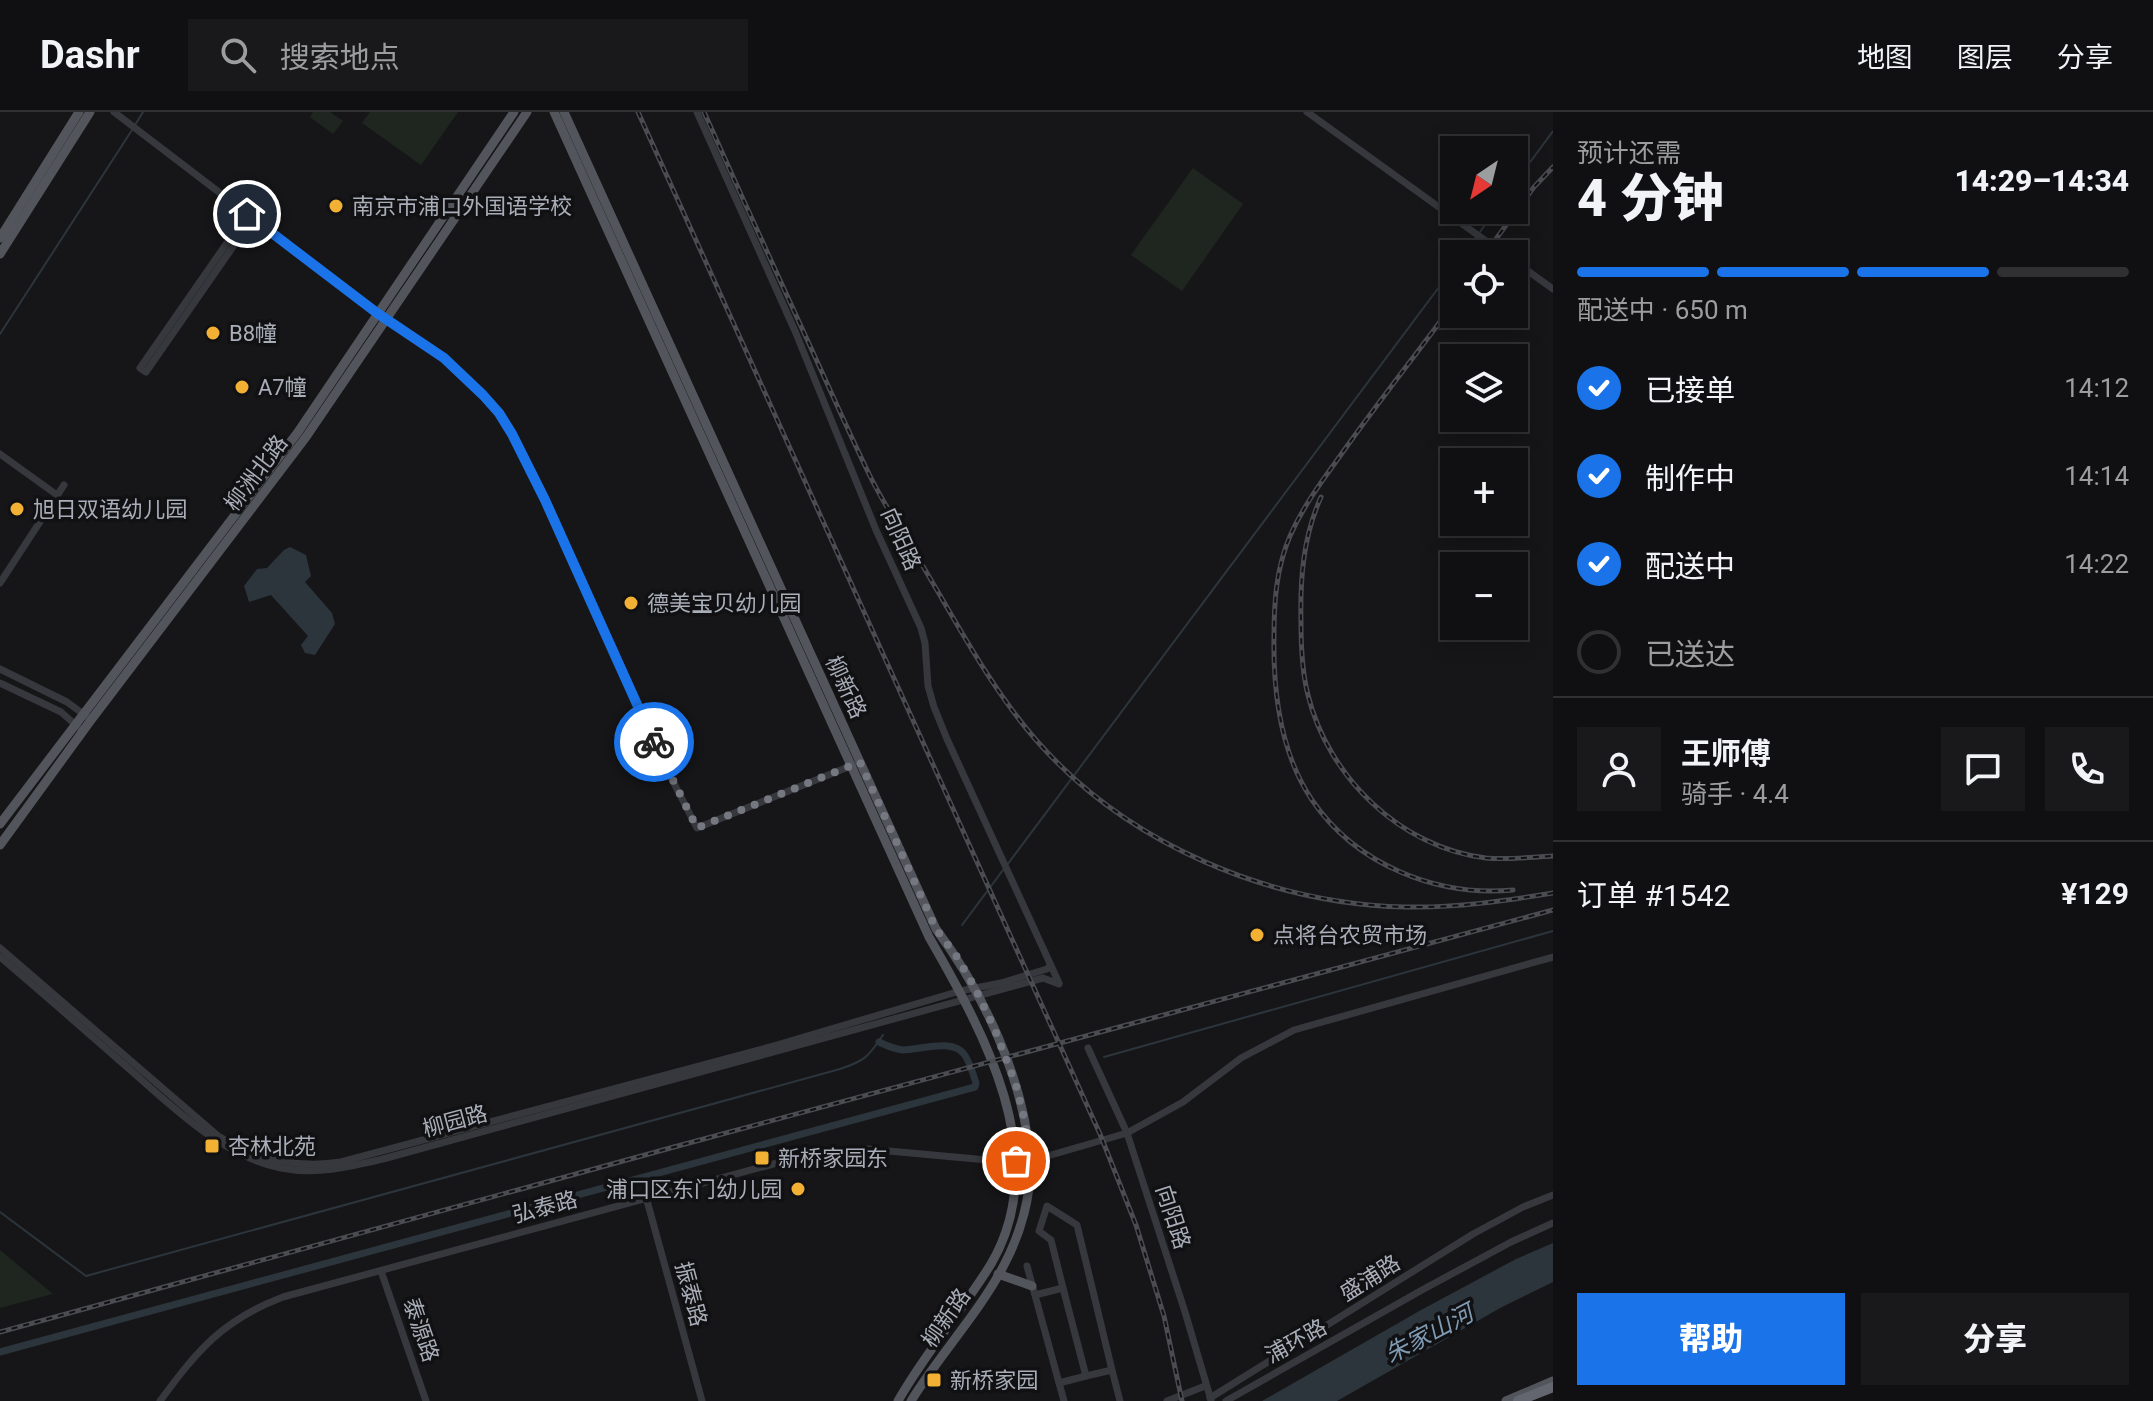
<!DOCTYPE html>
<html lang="zh">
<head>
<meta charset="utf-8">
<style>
  body { margin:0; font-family:Roboto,"Noto Sans SC",sans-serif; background:#19191b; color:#f1f3f6; height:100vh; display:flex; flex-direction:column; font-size:30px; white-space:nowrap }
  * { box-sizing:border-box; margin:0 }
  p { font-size:26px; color:#9c9d9f }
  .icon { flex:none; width:44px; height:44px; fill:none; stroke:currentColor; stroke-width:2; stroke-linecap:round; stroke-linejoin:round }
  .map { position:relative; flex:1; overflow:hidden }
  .panel { display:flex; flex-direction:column; background:#101012; width:600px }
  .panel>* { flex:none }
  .needle { width:52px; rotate:215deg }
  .tools { position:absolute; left:1440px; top:24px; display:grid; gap:16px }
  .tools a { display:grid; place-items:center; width:88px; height:88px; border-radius:0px; background:#101012; box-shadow:0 4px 20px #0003,0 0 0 2px #303032; font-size:40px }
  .pin { position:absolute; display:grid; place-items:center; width:68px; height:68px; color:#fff; margin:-34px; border:4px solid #fff; border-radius:50%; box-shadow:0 2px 8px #0007 }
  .courier { position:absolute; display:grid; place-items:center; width:80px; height:80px; margin:-40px; border:6px solid #1a73e8; border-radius:50%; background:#fff; color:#222; box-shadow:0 2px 10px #0007 }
  .overview em { font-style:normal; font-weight:800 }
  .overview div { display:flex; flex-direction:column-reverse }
  .overview { display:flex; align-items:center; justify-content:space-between; height:136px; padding:0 24px }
  h1 { font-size:52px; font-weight:800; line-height:60px }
  .bar { display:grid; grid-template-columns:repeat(4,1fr); gap:12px 8px; align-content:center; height:96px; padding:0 24px }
  .bar i { height:10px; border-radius:6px; background:#303032 }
  .bar .selected { background:#1a73e8 }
  .bar p { grid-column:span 4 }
  .line { display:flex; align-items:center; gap:20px; padding:0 24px; border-top:2px solid #303032 }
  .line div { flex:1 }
  .round { display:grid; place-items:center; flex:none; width:84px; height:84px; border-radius:0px; background:#19191b }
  ol { padding:0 24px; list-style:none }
  li { display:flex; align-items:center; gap:24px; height:88px }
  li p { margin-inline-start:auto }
  li .icon { padding:8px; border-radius:50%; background:#1a73e8; color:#fff; stroke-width:4 }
  li:last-child { color:#9c9d9f }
  li i { width:44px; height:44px; border:4px solid #303032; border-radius:50% }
  .primary-button { display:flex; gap:16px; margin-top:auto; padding:16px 24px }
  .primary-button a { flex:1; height:92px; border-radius:0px; background:#1a73e8; color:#fff; font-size:32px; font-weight:800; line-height:92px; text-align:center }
  .primary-button a+a { background:#19191b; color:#f1f3f6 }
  header { display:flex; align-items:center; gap:48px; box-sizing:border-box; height:112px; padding:0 40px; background:#101012; border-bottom:2px solid #303032 }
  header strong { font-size:38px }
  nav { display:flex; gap:44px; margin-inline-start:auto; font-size:28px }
  .search { width:560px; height:72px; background:#19191b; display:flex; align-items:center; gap:20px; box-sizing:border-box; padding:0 28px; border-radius:0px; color:#9c9d9f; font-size:30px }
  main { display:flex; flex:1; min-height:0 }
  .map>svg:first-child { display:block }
  .green { fill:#1e261f }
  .water { fill:#2c353c }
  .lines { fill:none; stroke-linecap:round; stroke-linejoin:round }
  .stream { stroke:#2c353c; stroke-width:2 }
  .canal { stroke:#2c353c; stroke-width:7 }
  .minor { stroke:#37383d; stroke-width:7 }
  .major { stroke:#53555c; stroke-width:9 }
  .highway { stroke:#63666e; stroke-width:10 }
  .rail-casing { stroke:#4a4c52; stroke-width:5 }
  .rail { stroke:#111113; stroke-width:2; stroke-dasharray:6; stroke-linecap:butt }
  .done { stroke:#757880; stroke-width:8; stroke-dasharray:0 14.4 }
  .route { stroke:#1a73e8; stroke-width:10 }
  .poi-dot { fill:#f2b134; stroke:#111113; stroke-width:3 }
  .labels { text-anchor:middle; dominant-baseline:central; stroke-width:7; stroke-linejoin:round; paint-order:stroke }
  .poi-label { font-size:22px; fill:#a8adb8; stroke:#111113; text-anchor:start }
  .street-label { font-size:22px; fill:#a8adb8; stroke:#111113 }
  .water-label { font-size:24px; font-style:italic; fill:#7f9bb3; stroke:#111113 }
</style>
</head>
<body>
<header>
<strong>Dashr</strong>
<div class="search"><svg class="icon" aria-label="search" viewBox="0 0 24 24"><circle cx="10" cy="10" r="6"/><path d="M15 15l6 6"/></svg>搜索地点</div>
<nav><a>地图</a><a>图层</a><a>分享</a></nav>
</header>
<main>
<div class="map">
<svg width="1553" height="1289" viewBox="0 0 1553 1289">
  <rect width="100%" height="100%" fill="#161618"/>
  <g class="green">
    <polygon points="313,0 330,0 343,9 333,22 310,5"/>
    <polygon points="370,0 458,0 421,53 362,11"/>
    <polygon points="1193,56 1243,92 1182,179 1131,143"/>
    <polygon points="0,1138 53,1182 0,1196"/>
  </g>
  <g class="water">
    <polygon points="290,435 306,443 311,464 305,470 332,501 335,512 315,543 305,541 301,533 308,524 271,483 249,490 244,474 257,457 267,456 284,438"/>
    <polygon points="1553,1131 1553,1170 1502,1195 1337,1289 1262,1289 1421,1198 1516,1147"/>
  </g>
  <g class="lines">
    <g class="stream">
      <polyline points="135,13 143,0"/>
      <polyline points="1514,72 1553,19"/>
      <polyline points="1480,120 1495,98"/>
      <polyline points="1463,142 1476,125"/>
      <polyline points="0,222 132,18"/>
      <polyline points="1007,753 1454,155"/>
      <polyline points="962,813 1003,758"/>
      <polyline points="1104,945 1553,819"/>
      <path d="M0,1100L86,1164L840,957C865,949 869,944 883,923"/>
    </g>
    <path class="canal" d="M0,1240L975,975L976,971C973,962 970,950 964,942C952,926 920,938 903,938C894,937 887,934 879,930"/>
    <g class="minor">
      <polyline points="114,0 377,201 444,246 483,283 499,301 512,322 545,388 663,650 697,716 853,653"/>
      <polyline points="697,0 795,219 876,418 921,516 925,531 928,574 934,595 947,627 1059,871"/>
      <polyline points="1307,0 1504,142"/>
      <polyline points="247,102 140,256 146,260 253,106"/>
      <polyline points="1514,149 1553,177"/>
      <polyline points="0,342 57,383"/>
      <polyline points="0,471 64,373"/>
      <polyline points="0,557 67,590 86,604"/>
      <polyline points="0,571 61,600 78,615"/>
      <path d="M0,836L218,1024C256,1047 297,1057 341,1050L770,935L960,879L1001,871L1047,857L1050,854"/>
      <path d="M0,845C40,879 80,914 120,949C167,989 219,1044 281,1056C316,1063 349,1055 383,1047L1043,866L1059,872"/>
      <polyline points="1088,936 1127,1021 1185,1200 1211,1288"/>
      <polyline points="646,1085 702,1289"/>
      <polyline points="1027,1154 1064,1289"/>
      <polyline points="381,1159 426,1289"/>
      <polyline points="1063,1176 1051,1128 1039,1119 1047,1094 1077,1113 1112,1258"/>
      <polyline points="1035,1183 1063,1176 1086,1264 1112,1258 1120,1289"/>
      <polyline points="1059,1271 1086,1264"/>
      <polyline points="1210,1286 1473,1122 1523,1095 1553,1083"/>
      <path d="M160,1289C197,1239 222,1208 283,1185L799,1045L830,1039L867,1037L998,1049L1030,1047L1051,1043L1127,1021L1183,990L1241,946L1294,918L1553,845"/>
      <polyline points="1167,1289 1205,1274"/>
      <polyline points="1226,1289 1422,1178 1511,1130 1553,1111"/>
    </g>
    <g class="major">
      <path d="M554,0L929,825C983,919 1054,1045 991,1152C962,1199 925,1241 898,1289"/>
      <path d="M564,0L936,817C983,880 1024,967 1030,1047C1032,1082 1021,1121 1004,1153C979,1201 940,1242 911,1289"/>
      <polyline points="0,126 79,0"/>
      <polyline points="0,142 90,0"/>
      <polyline points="0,712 298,320 514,0"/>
      <polyline points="0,733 91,608 306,325 527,0"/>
      <polyline points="998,1162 1032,1174"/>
      <polyline points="1506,1289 1553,1269"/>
    </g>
    <polyline class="highway" points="1518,1289 1553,1275"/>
    <defs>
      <g id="rail">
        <polyline points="638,0 1100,1022 1136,1113 1164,1204 1182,1289"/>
        <path d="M704,0C744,90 785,179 826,269C840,300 854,331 869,362C884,393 903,421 921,451C957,511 990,575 1036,628C1127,732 1269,792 1406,795C1456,796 1504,789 1553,781"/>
        <polyline points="1485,142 1534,75 1553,55"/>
        <path d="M1454,191C1418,240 1380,288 1345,337C1325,365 1304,392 1290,424C1276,457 1274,490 1274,525C1273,580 1281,642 1312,688C1356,753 1437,785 1513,778"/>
        <path d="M1321,385C1303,425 1300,467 1301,510C1301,534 1302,560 1308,583C1328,665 1401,736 1486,746C1508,748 1531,745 1553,744"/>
        <polyline points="0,1220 674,1035 1553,798"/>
      </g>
    </defs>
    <use href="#rail" class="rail-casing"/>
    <use href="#rail" class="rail"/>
  </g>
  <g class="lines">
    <polyline class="done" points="654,630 697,716 860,650 936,817 957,845 975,876 995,918 1016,973 1025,1010 1030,1047 1016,1049"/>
    <polyline class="route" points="247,102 377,201 444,246 483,283 499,301 512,322 545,388 654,630"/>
  </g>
  <g class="poi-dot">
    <circle cx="336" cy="94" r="8"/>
    <circle cx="213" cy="221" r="8"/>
    <circle cx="242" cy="275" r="8"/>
    <circle cx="17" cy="397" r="8"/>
    <circle cx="631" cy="491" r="8"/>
    <circle cx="1257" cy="823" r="8"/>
    <rect x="204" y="1026" width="16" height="16" rx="4"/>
    <rect x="754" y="1038" width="16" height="16" rx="4"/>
    <circle cx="798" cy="1077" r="8"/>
    <rect x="926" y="1260" width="16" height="16" rx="4"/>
  </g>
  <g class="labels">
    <g class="poi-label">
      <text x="352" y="94">南京市浦口外国语学校</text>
      <text x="229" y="221">B8幢</text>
      <text x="258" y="275">A7幢</text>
      <text x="33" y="397">旭日双语幼儿园</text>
      <text x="647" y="491">德美宝贝幼儿园</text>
      <text x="1273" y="823">点将台农贸市场</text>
      <text x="228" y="1034">杏林北苑</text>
      <text x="778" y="1046">新桥家园东</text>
      <text x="782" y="1077" text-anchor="end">浦口区东门幼儿园</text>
      <text x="950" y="1268">新桥家园</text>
    </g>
    <g class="street-label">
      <text transform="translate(256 361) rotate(-53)">柳洲北路</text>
      <text transform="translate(901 427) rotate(66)">向阳路</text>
      <text transform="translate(846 575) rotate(65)">柳新路</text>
      <text transform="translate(455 1009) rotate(-15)">柳园路</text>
      <text transform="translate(545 1095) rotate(-15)">弘泰路</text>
      <text transform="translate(1173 1105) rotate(72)">向阳路</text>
      <text transform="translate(1370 1166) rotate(-32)">盛浦路</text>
      <text transform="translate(691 1182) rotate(75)">振泰路</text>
      <text transform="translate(946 1206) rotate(-55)">柳新路</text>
      <text transform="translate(421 1218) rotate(71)">泰源路</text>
      <text transform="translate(1296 1229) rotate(-29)">浦环路</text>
    </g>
    <g class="water-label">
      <text transform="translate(1429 1222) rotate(-28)">朱家山河</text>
    </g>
  </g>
</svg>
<div class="tools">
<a><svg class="needle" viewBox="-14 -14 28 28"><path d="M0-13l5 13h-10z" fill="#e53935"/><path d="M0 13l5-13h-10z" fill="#9c9d9f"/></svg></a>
<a><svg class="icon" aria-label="locate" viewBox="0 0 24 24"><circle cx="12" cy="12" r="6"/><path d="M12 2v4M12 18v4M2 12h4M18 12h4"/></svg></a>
<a><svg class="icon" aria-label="layers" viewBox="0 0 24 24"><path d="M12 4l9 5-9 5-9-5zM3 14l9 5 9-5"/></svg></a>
<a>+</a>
<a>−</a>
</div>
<div class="pin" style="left:1016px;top:1049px;background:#ea580c"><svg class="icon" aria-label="bag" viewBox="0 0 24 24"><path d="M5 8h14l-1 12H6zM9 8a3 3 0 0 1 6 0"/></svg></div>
<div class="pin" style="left:247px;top:102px;background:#1f2937"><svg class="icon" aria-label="home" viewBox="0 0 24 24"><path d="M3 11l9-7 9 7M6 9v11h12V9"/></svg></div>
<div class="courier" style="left:654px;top:630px"><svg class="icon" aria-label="bike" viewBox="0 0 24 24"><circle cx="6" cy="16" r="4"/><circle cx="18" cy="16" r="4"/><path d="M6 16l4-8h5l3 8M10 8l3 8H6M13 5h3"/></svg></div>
</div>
<section class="panel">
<div class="overview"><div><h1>4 分钟</h1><p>预计还需</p></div><em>14:29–14:34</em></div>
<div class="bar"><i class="selected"></i><i class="selected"></i><i class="selected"></i><i></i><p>配送中 · 650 m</p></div>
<ol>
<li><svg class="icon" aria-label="check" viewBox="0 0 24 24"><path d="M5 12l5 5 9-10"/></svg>已接单<p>14:12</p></li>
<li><svg class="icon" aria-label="check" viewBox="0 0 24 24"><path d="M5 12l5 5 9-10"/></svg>制作中<p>14:14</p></li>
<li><svg class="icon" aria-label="check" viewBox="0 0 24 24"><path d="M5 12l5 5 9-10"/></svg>配送中<p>14:22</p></li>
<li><i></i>已送达</li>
</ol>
<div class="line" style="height:144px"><a class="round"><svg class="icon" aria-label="person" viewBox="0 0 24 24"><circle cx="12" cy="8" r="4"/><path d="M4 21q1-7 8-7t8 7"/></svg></a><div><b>王师傅</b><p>骑手 · 4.4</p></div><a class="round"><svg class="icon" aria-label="chat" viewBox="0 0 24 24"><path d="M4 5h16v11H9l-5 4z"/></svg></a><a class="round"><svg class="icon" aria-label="phone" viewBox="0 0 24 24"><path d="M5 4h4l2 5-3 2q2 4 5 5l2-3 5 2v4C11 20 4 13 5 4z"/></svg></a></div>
<div class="line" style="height:104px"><div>订单 #1542</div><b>¥129</b></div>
<div class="primary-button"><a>帮助</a><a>分享</a></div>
</section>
</main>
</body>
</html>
